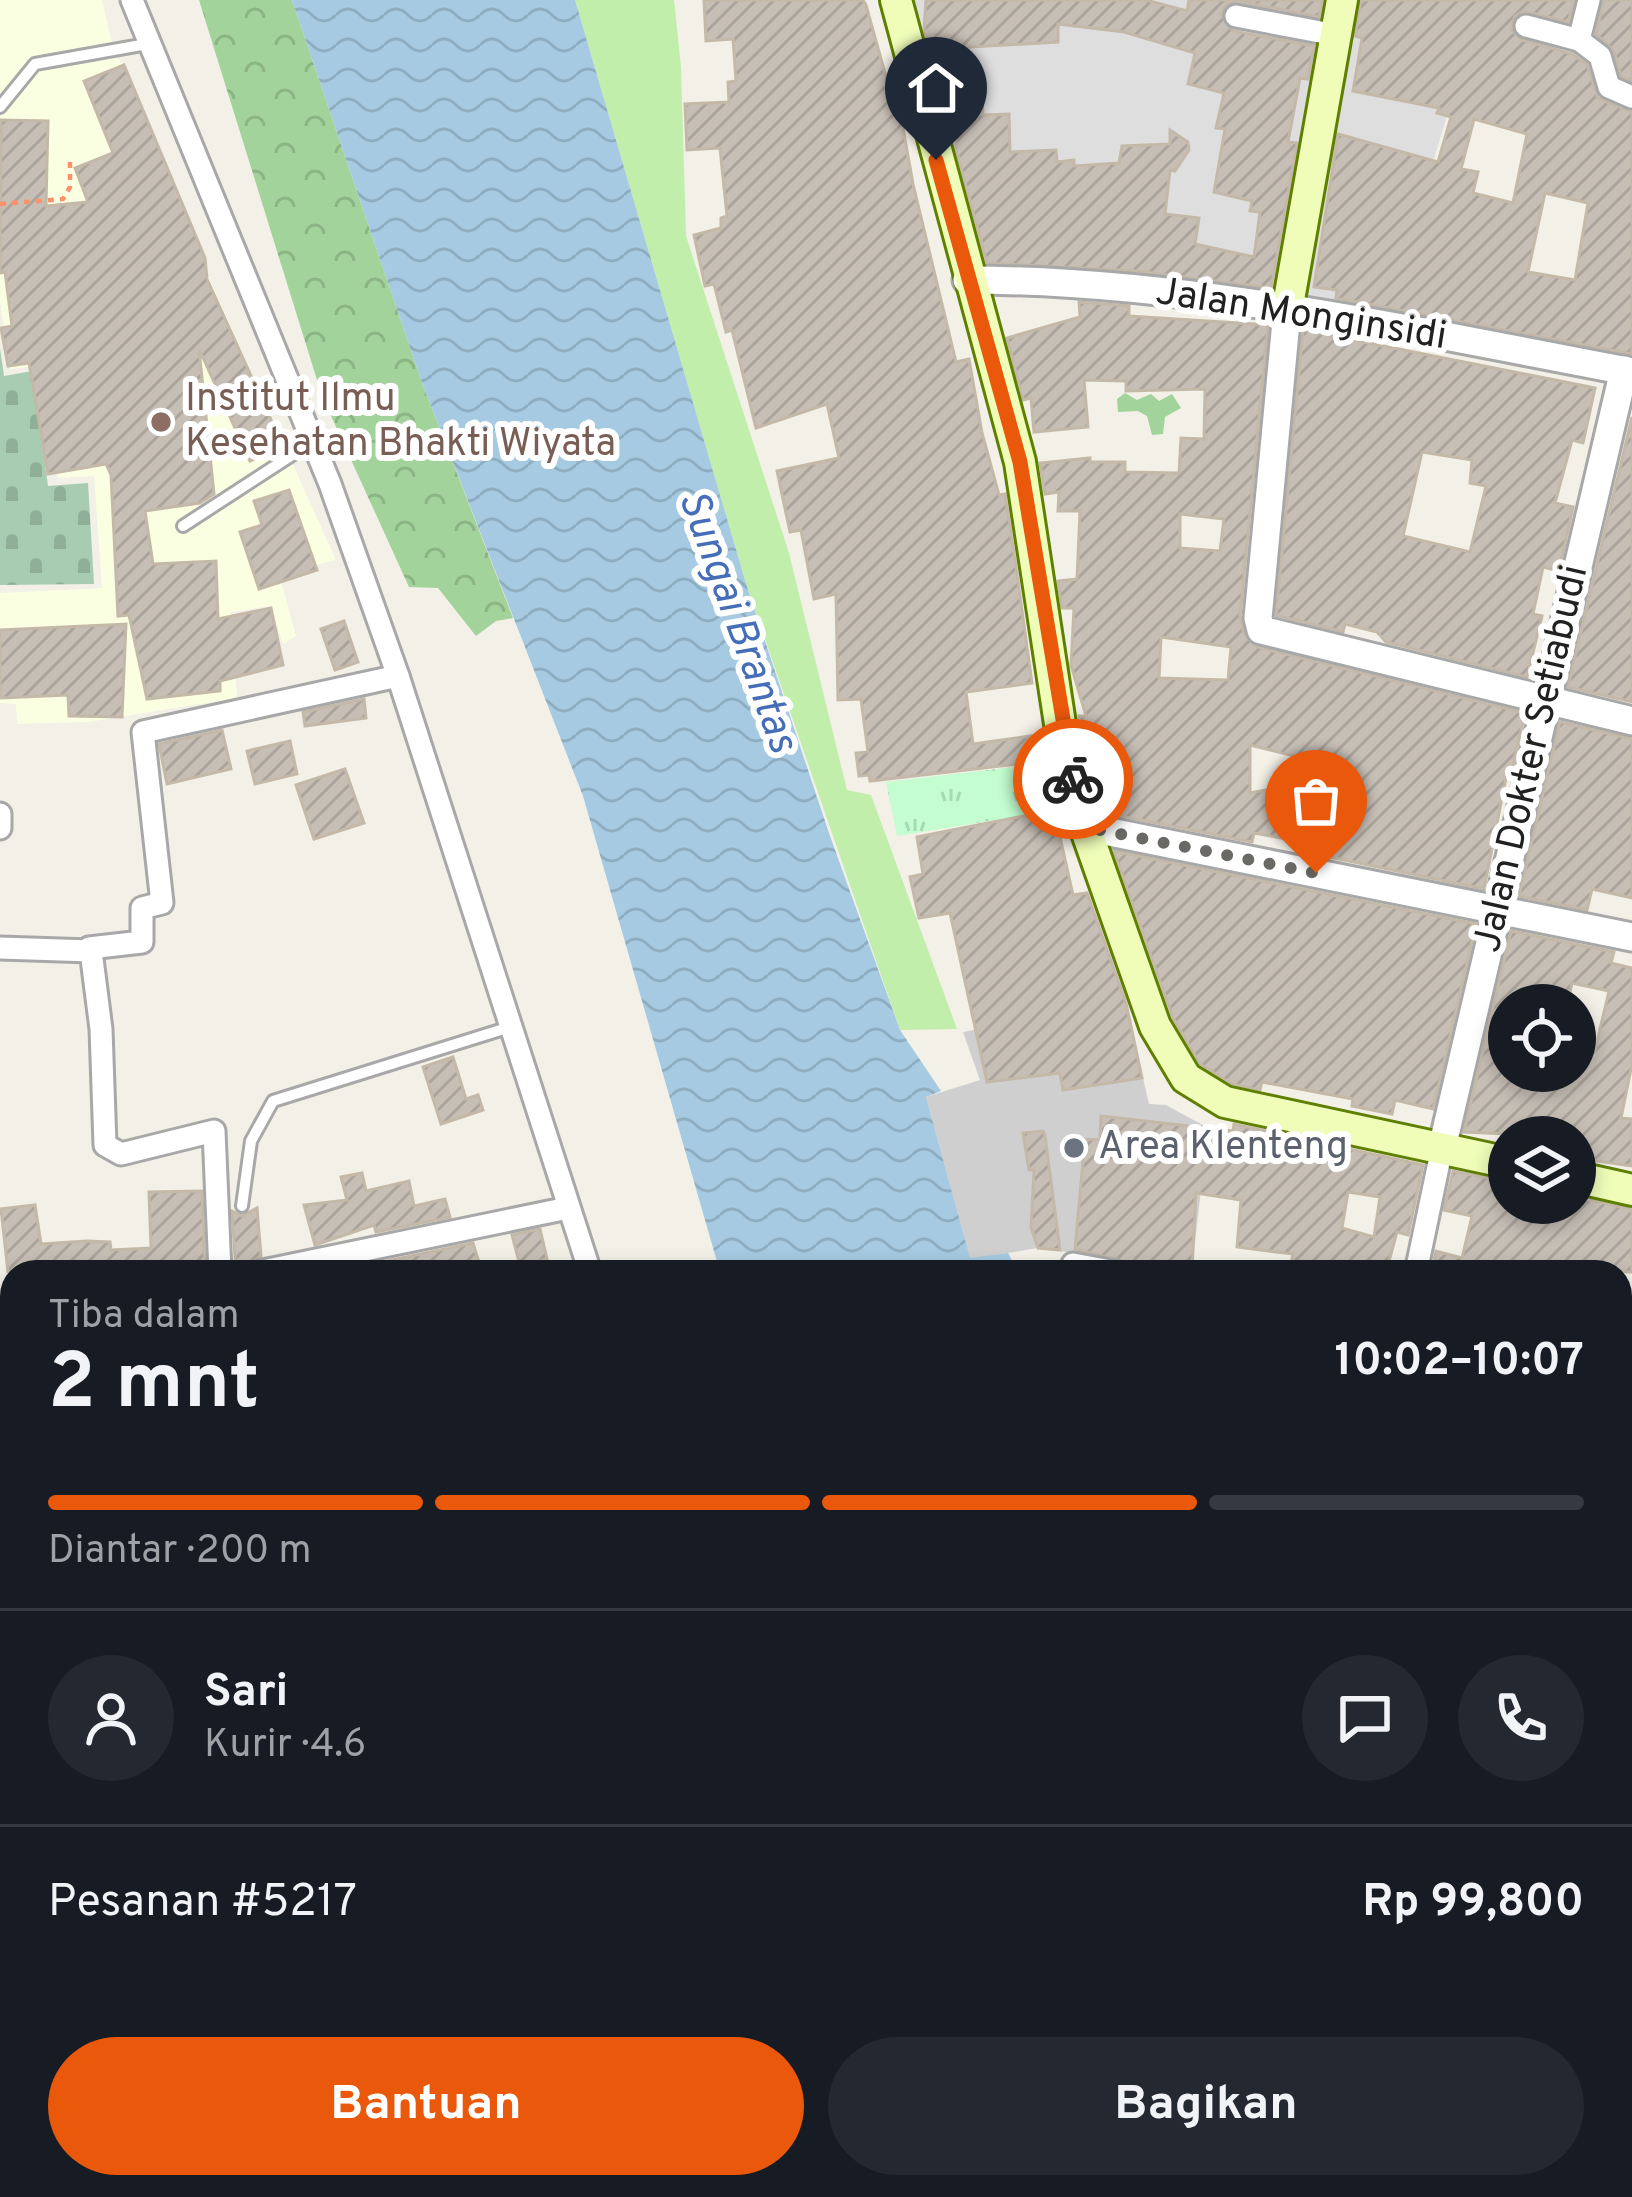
<!DOCTYPE html>
<html lang="id">
<head>
<meta charset="utf-8">
<style>
  body { margin:0; font-family:Overpass,sans-serif; background:#242831; color:#f1f3f6; height:100vh; display:flex; flex-direction:column; font-size:45px; white-space:nowrap }
  * { box-sizing:border-box; margin:0 }
  p { font-size:39px; color:#9ea1a6 }
  .icon { flex:none; width:66px; height:66px; fill:none; stroke:currentColor; stroke-width:2; stroke-linecap:round; stroke-linejoin:round }
  .map { position:relative; flex:1; overflow:hidden }
  .sheet { position:absolute; left:0px; top:1260px; width:1632px; height:939px; display:flex; flex-direction:column; background:#171b24; border-radius:36px 36px 0 0; box-shadow:0 6px 18px #0003 }
  .sheet>* { flex:none }
  .tools { position:absolute; left:1488px; top:984px; display:grid; gap:24px }
  .tools a { display:grid; place-items:center; width:108px; height:108px; border-radius:50%; background:#171b24; box-shadow:0 6px 18px #0003; font-size:60px }
  .pin { position:absolute; display:grid; place-items:center; width:102px; height:102px; color:#fff; margin:-123px -51px; border-radius:50% 50% 50% 0; rotate:-45deg; box-shadow:0 0 12px #0007 }
  .pin .icon { rotate:45deg }
  .courier { position:absolute; display:grid; place-items:center; width:120px; height:120px; margin:-60px; border:9px solid #ea580c; border-radius:50%; background:#fff; color:#222; box-shadow:0 3px 15px #0007 }
  .head em { font-style:normal; font-weight:700 }
  .head div { display:flex; flex-direction:column-reverse }
  .head { display:flex; align-items:center; justify-content:space-between; height:204px; padding:0 48px }
  h1 { font-size:78px; font-weight:700; line-height:90px }
  .bar { display:grid; grid-template-columns:repeat(4,1fr); gap:18px 12px; align-content:center; height:144px; padding:0 48px }
  .bar i { height:15px; border-radius:9px; background:#363941 }
  .bar .active { background:#ea580c }
  .bar p { grid-column:span 4 }
  .line { display:flex; align-items:center; gap:30px; padding:0 48px; border-top:3px solid #363941 }
  .line div { flex:1 }
  .round { display:grid; place-items:center; flex:none; width:126px; height:126px; border-radius:63px; background:#242831 }
  .cta { display:flex; gap:24px; margin-top:auto; padding:24px 48px }
  .cta a { flex:1; height:138px; border-radius:72px; background:#ea580c; color:#fff; font-size:48px; font-weight:700; line-height:138px; text-align:center }
  .cta a+a { background:#242831; color:#f1f3f6 }
  .map>svg:first-child { display:block }
  .residential { fill:#dfdede }
  .commercial { fill:#f3dbd6 }
  .education { fill:#fbffe2 }
  .religious { fill:#cfcfcf }
  .grass { fill:#c1eeab }
  .forest { fill:url(#forest-crowns) }
  .cemetery { fill:url(#cemetery-stones) }
  .park { fill:url(#park-tufts) }
  .water { fill:url(#water-waves) }
  .building { fill:url(#building-hatch); stroke:#c4b9a8; stroke-width:3; fill-rule:evenodd }
  .lines { fill:none; stroke-linecap:round; stroke-linejoin:round }
  .service-casing { stroke:#a8a8a8; stroke-width:16 }
  .minor-casing { stroke:#a8a8a8; stroke-width:27 }
  .tertiary-casing { stroke:#a8a8a8; stroke-width:33 }
  .secondary-casing { stroke:#5e7f00; stroke-width:36 }
  .path { stroke:#ff916a; stroke-width:4.5; stroke-dasharray:6 6; stroke-linecap:butt }
  .service { stroke:#fff; stroke-width:10 }
  .minor { stroke:#fff; stroke-width:21 }
  .tertiary { stroke:#fff; stroke-width:27 }
  .secondary { stroke:#effdb9; stroke-width:30 }
  .done { stroke:#6a6966; stroke-width:12; stroke-dasharray:0 21.6 }
  .route { stroke:#ea580c; stroke-width:15 }
  .education-dot { fill:#8d6e63; stroke:#fff; stroke-width:4.5 }
  .worship-dot { fill:#6b7280; stroke:#fff; stroke-width:4.5 }
  .labels { text-anchor:middle; dominant-baseline:central; stroke-width:12; stroke-linejoin:round; paint-order:stroke }
  .street-label { font-size:39px; fill:#212121; stroke:#fff }
  .education-label { font-size:39px; fill:#785e54; stroke:#fff; text-anchor:start }
  .worship-label { font-size:39px; fill:#5b616d; stroke:#fff; text-anchor:start }
  .water-label { font-size:42px; font-style:italic; fill:#466db7; stroke:#fff }
</style>
</head>
<body>
<div class="map">
<svg width="1632" height="2197" viewBox="0 0 1632 2197">
  <defs>
    <pattern id="forest-crowns" width="20" height="18" patternUnits="userSpaceOnUse" patternTransform="scale(3)"><rect width="20" height="18" fill="#a2d39a"/><path d="M2 6a3 3 0 1 1 6 0M12 15a3 3 0 1 1 6 0" fill="none" stroke="#8bb584"/></pattern>
    <pattern id="cemetery-stones" width="16" height="16" patternUnits="userSpaceOnUse" patternTransform="scale(3)"><rect width="16" height="16" fill="#a7ccb2"/><path d="M2 7V4a2 2 0 0 1 4 0v3zM10 15v-3a2 2 0 0 1 4 0v3z" fill="#8faf99"/></pattern>
    <pattern id="park-tufts" width="24" height="20" patternUnits="userSpaceOnUse" patternTransform="scale(3)"><rect width="24" height="20" fill="#c3fdd0"/><path d="M3 7l-1-3M5 7V3M7 7l1-3M15 17l-1-3M17 17v-4M19 17l1-3" fill="none" stroke="#a7d9b2"/></pattern>
    <pattern id="water-waves" width="16" height="10" patternUnits="userSpaceOnUse" patternTransform="scale(3)"><rect width="16" height="10" fill="#a5cae1"/><path d="M0 5q4-4 8 0t8 0" fill="none" stroke="#8eadc1"/></pattern>
    <pattern id="building-hatch" width="6" height="6" patternUnits="userSpaceOnUse" patternTransform="scale(3)"><rect width="6" height="6" fill="#c7bfb6"/><path d="M-1 1l2-2M0 6l6-6M5 7l2-2" fill="none" stroke="#aba49c"/></pattern>
  </defs>
  <rect width="100%" height="100%" fill="#f2f0e7"/>
  <g class="residential">
    <polygon points="910,0 1327,0 1276,301 975,270"/>
    <polygon points="1351,0 1632,0 1632,109 1588,94 1459,76 1432,165 1444,172 1407,323 1296,301"/>
    <polygon points="1620,1530 1632,1532 1632,1771 1620,1769"/>
  </g>
  <polygon class="commercial" points="1620,1891 1632,1892 1632,2062 1620,2060"/>
  <polygon class="education" points="0,0 102,0 111,39 200,258 336,560 279,574 296,636 283,644 271,606 231,612 237,698 88,722 17,724 16,704 0,703 0,593 102,588 94,476 58,478 39,366 10,369 0,301"/>
  <polygon class="religious" points="1125,1000 1149,1104 1166,1105 1208,1128 1192,1269 1038,1248 970,1259 926,1097 980,1080 963,1032"/>
  <polygon class="grass" points="575,0 674,0 681,67 686,236 789,553 847,790 871,795 957,1029 900,1030 747,587"/>
  <g class="forest">
    <polygon points="199,0 292,0 422,383 513,618 496,621 476,636 438,588 409,587 322,396"/>
    <polygon points="1125,393 1137,400 1151,394 1159,401 1172,394 1181,408 1165,417 1163,434 1152,435 1147,416 1138,411 1118,412 1117,399"/>
  </g>
  <polygon class="cemetery" points="0,348 4,376 32,371 48,486 88,483 94,584 0,585"/>
  <polygon class="park" points="1039,764 1041,777 1049,776 1056,810 897,836 886,782"/>
  <g class="water">
    <polygon points="292,0 575,0 747,587 830,836 900,1030 941,1091 926,1097 970,1258 1008,1253 1018,1272 720,1272 583,796 422,383"/>
    <polygon points="945,2187 1243,2187 1243,2197 944,2197"/>
  </g>
  <g class="building">
    <polygon points="704,0 863,0 866,5 888,84 895,83 913,184 956,362 969,359 982,433 999,495 1005,494 1016,567 1032,683 966,692 973,744 1038,735 1043,761 870,781 869,775 859,776 856,753 868,752 861,699 838,700 836,594 814,599 801,530 790,532 777,471 839,458 827,404 756,428 732,330 726,332 714,284 705,286 694,235 721,228 721,218 727,216 720,148 687,150 685,104 729,102 728,82 736,81 733,39 706,41"/>
    <polygon points="926,0 1146,0 1187,11 1189,0 1322,0 1319,17 1238,1 1226,5 1221,14 1233,31 1314,46 1308,79 1300,78 1288,142 1297,143 1271,288 1136,271 987,263 956,149 955,113 947,114 938,83 981,80 983,115 1009,114 1010,152 1056,150 1057,162 1074,160 1074,166 1119,163 1122,146 1170,144 1170,130 1188,142 1189,150 1175,171 1170,170 1165,214 1199,218 1195,244 1254,257 1260,212 1250,211 1252,201 1214,192 1225,129 1216,128 1224,93 1188,84 1195,53 1124,32 1058,24 1058,42 936,49 928,45 924,30"/>
    <path d="M1361,0H1574L1568,22L1523,11L1515,16L1511,29L1522,40L1572,54L1587,65L1598,98L1632,112V354L1336,298L1337,290L1314,287L1338,134L1438,162L1451,117L1437,113L1439,108L1353,91L1362,38L1355,36ZM1474,119L1527,134L1513,203L1473,193L1478,172L1461,169ZM1545,193L1588,203L1575,280L1528,272Z"/>
    <polygon points="1604,0 1632,0 1632,81 1621,76 1614,51 1596,34"/>
    <polygon points="124,65 205,258 207,279 283,446 250,461 199,349 214,494 200,503 145,511 153,564 216,561 218,619 271,608 283,665 220,681 220,691 147,699 129,615 118,616 111,475 106,464 48,474 29,363 8,366 1,328 12,326 5,272 0,273 1,120 48,121 46,206 88,202 75,168 113,153 84,81"/>
    <path d="M1079,302L1129,306V316L1268,325L1240,616L1244,634L1257,647L1525,713L1511,774L1507,773L1484,889L1315,854L1296,846L1297,841L1254,833L1252,842L1101,812L1079,716H1086L1071,665L1074,608H1062L1058,581L1077,579L1080,511H1058L1059,492L1045,494L1040,463L1090,458V462H1125V472L1179,473L1181,438L1204,439L1205,389L1126,391V381L1084,380L1088,427L1034,432L1031,398L1023,400L1007,338L1080,317ZM1180,514L1224,519L1220,551L1180,548ZM1161,637L1231,647L1228,680L1159,678ZM1250,745L1294,756L1286,786L1250,793Z"/>
    <path d="M1303,330L1595,388L1583,443L1572,440L1555,503L1573,507L1559,571L1543,567L1533,614L1542,616L1527,677L1386,642L1377,632L1345,624L1343,632L1276,615ZM1422,452L1472,460L1470,483L1486,486L1470,552L1403,536Z"/>
    <polygon points="1632,417 1632,702 1568,687"/>
    <polygon points="289,490 317,570 259,589 240,532 262,525 254,501"/>
    <polygon points="344,621 358,662 335,670 321,629"/>
    <polygon points="126,624 122,717 69,716 68,695 0,698 0,630"/>
    <polygon points="364,699 366,718 305,726 303,712"/>
    <polygon points="1560,722 1632,739 1632,898 1592,889 1587,910 1519,896"/>
    <polygon points="222,730 231,769 167,784 159,744"/>
    <polygon points="290,741 297,774 255,784 247,751"/>
    <polygon points="345,769 364,823 314,839 296,785"/>
    <polygon points="1054,810 1073,895 1087,893 1126,1003 1142,1078 1063,1090 1060,1073 987,1082 950,913 919,918 910,877 923,874 917,837"/>
    <polygon points="1114,851 1476,924 1433,1109 1395,1100 1392,1114 1352,1106 1353,1099 1262,1082 1260,1090 1232,1084 1200,1064 1173,1018"/>
    <path d="M1511,931L1614,952L1611,963L1632,968V1064L1621,1118L1632,1119V1166L1575,1158V1137L1464,1132ZM1572,983L1609,991L1595,1050L1575,1046V1071H1557L1555,1084L1509,1075V1005H1567Z"/>
    <polygon points="453,1057 466,1099 478,1095 483,1110 441,1124 423,1067"/>
    <path d="M1101,1116L1233,1131L1234,1124L1423,1165L1408,1235L1397,1232L1386,1272H1289L1293,1254L1237,1247L1241,1200L1196,1193L1192,1269L1133,1264L1075,1249L1085,1139L1100,1140ZM1348,1192L1380,1197L1374,1237L1342,1228Z"/>
    <polygon points="1043,1131 1045,1136 1060,1250 1038,1248 1031,1227 1034,1170 1029,1170 1023,1133"/>
    <polygon points="1453,1171 1509,1182 1509,1203 1575,1203 1575,1197 1632,1209 1632,1272 1432,1271 1436,1251 1462,1258 1472,1216 1444,1210"/>
    <polygon points="362,1173 366,1191 409,1181 414,1206 445,1199 450,1217 376,1232 374,1225 315,1245 304,1205 347,1200 341,1177"/>
    <polygon points="202,1191 205,1271 8,1272 1,1209 35,1205 41,1244 87,1241 110,1242 111,1250 151,1248 149,1192"/>
    <polygon points="257,1208 261,1256 236,1272 232,1211 242,1216"/>
    <polygon points="540,1229 547,1259 520,1266 512,1235"/>
    <polygon points="473,1243 482,1272 385,1272 383,1262"/>
  </g>
  <g class="lines">
    <defs>
      <g id="service">
        <polyline points="0,107 35,64 147,44"/>
        <polyline points="183,526 312,442"/>
        <polyline points="242,1206 251,1141 273,1101 510,1027"/>
        <polyline points="1620,1908 1632,1909"/>
        <polyline points="1620,2056 1632,2057"/>
        <polyline points="1620,2133 1632,2135"/>
        <polyline points="1541,2197 1543,2187"/>
      </g>
      <g id="minor">
        <polyline points="132,0 330,484 398,676 590,1272"/>
        <polyline points="1589,0 1579,40 1600,56 1609,87 1632,97"/>
        <polyline points="1236,16 1336,35"/>
        <polyline points="1526,26 1579,40"/>
        <polyline points="0,828 0,814"/>
        <polyline points="0,948 91,951 101,1029 105,1145 121,1154 214,1131 220,1272"/>
        <polyline points="89,948 142,942 142,908 162,903 143,732 398,676"/>
        <polyline points="1073,1264 1116,1272"/>
        <polyline points="258,1272 568,1208"/>
        <polyline points="1416,1272 1442,1148"/>
        <polyline points="0,1315 12,1312"/>
        <polyline points="1620,1377 1632,1380"/>
        <polyline points="1620,1516 1632,1519"/>
        <polyline points="0,1535 12,1535"/>
        <polyline points="1620,1768 1632,1770"/>
        <polyline points="0,1869 12,1870"/>
        <polyline points="359,2187 360,2197"/>
        <polyline points="1311,2187 1313,2197"/>
        <polyline points="61,2197 63,2187"/>
        <polyline points="596,2197 597,2187"/>
        <polyline points="830,2197 832,2187"/>
      </g>
      <g id="tertiary">
        <path d="M967,280C1190,280 1414,331 1632,372"/>
        <polyline points="1287,311 1258,618 1261,630 1632,721"/>
        <polyline points="1085,827 1632,937"/>
        <polyline points="1442,1148 1624,370"/>
      </g>
      <g id="secondary">
        <polyline points="896,0 1020,462 1062,737 1085,827 1155,1026 1186,1078 1225,1102 1509,1163"/>
        <polyline points="1287,311 1342,0"/>
        <polyline points="1575,1177 1632,1190"/>
      </g>
    </defs>
    <use href="#service" class="service-casing"/>
    <use href="#minor" class="minor-casing"/>
    <use href="#tertiary" class="tertiary-casing"/>
    <use href="#secondary" class="secondary-casing"/>
    <polyline class="path" points="0,204 63,199 70,187 70,157"/>
    <use href="#service" class="service"/>
    <use href="#minor" class="minor"/>
    <use href="#tertiary" class="tertiary"/>
    <use href="#secondary" class="secondary"/>
  </g>
  <g class="lines">
    <polyline class="done" points="1073,779 1085,827 1316,873"/>
    <polyline class="route" points="936,160 1020,462 1073,779"/>
  </g>
  <circle class="education-dot" cx="161" cy="422" r="12"/>
  <circle class="worship-dot" cx="1074" cy="1148" r="12"/>
  <g class="labels">
    <g class="street-label">
      <text transform="translate(1301 316) rotate(9)">Jalan Monginsidi</text>
      <text transform="translate(1533 759) rotate(-77)">Jalan Dokter Setiabudi</text>
    </g>
    <g class="education-label">
      <text x="185" y="400">Institut Ilmu<tspan x="185" dy="45">Kesehatan Bhakti Wiyata</tspan></text>
    </g>
    <g class="worship-label">
      <text x="1098" y="1148">Area Klenteng</text>
    </g>
    <g class="water-label">
      <text transform="translate(736 622) rotate(70)">Sungai Brantas</text>
    </g>
  </g>
</svg>
<div class="tools">
<a><svg class="icon" aria-label="locate" viewBox="0 0 24 24"><circle cx="12" cy="12" r="6"/><path d="M12 2v4M12 18v4M2 12h4M18 12h4"/></svg></a>
<a><svg class="icon" aria-label="layers" viewBox="0 0 24 24"><path d="M12 4l9 5-9 5-9-5zM3 14l9 5 9-5"/></svg></a>
</div>
<div class="pin" style="left:1316px;top:873px;background:#ea580c"><svg class="icon" aria-label="bag" viewBox="0 0 24 24"><path d="M5 8h14l-1 12H6zM9 8a3 3 0 0 1 6 0"/></svg></div>
<div class="pin" style="left:936px;top:160px;background:#1f2937"><svg class="icon" aria-label="home" viewBox="0 0 24 24"><path d="M3 11l9-7 9 7M6 9v11h12V9"/></svg></div>
<div class="courier" style="left:1073px;top:779px"><svg class="icon" aria-label="bike" viewBox="0 0 24 24"><circle cx="6" cy="16" r="4"/><circle cx="18" cy="16" r="4"/><path d="M6 16l4-8h5l3 8M10 8l3 8H6M13 5h3"/></svg></div>
<section class="sheet">
<div class="head"><div><h1>2 mnt</h1><p>Tiba dalam</p></div><em>10:02–10:07</em></div>
<div class="bar"><i class="active"></i><i class="active"></i><i class="active"></i><i></i><p>Diantar · 200 m</p></div>
<div class="line" style="height:216px"><a class="round"><svg class="icon" aria-label="person" viewBox="0 0 24 24"><circle cx="12" cy="8" r="4"/><path d="M4 21q1-7 8-7t8 7"/></svg></a><div><b>Sari</b><p>Kurir · 4.6</p></div><a class="round"><svg class="icon" aria-label="chat" viewBox="0 0 24 24"><path d="M4 5h16v11H9l-5 4z"/></svg></a><a class="round"><svg class="icon" aria-label="phone" viewBox="0 0 24 24"><path d="M5 4h4l2 5-3 2q2 4 5 5l2-3 5 2v4C11 20 4 13 5 4z"/></svg></a></div>
<div class="line" style="height:156px"><div>Pesanan #5217</div><b>Rp 99,800</b></div>
<div class="cta"><a>Bantuan</a><a>Bagikan</a></div>
</section>
</div>
</body>
</html>
